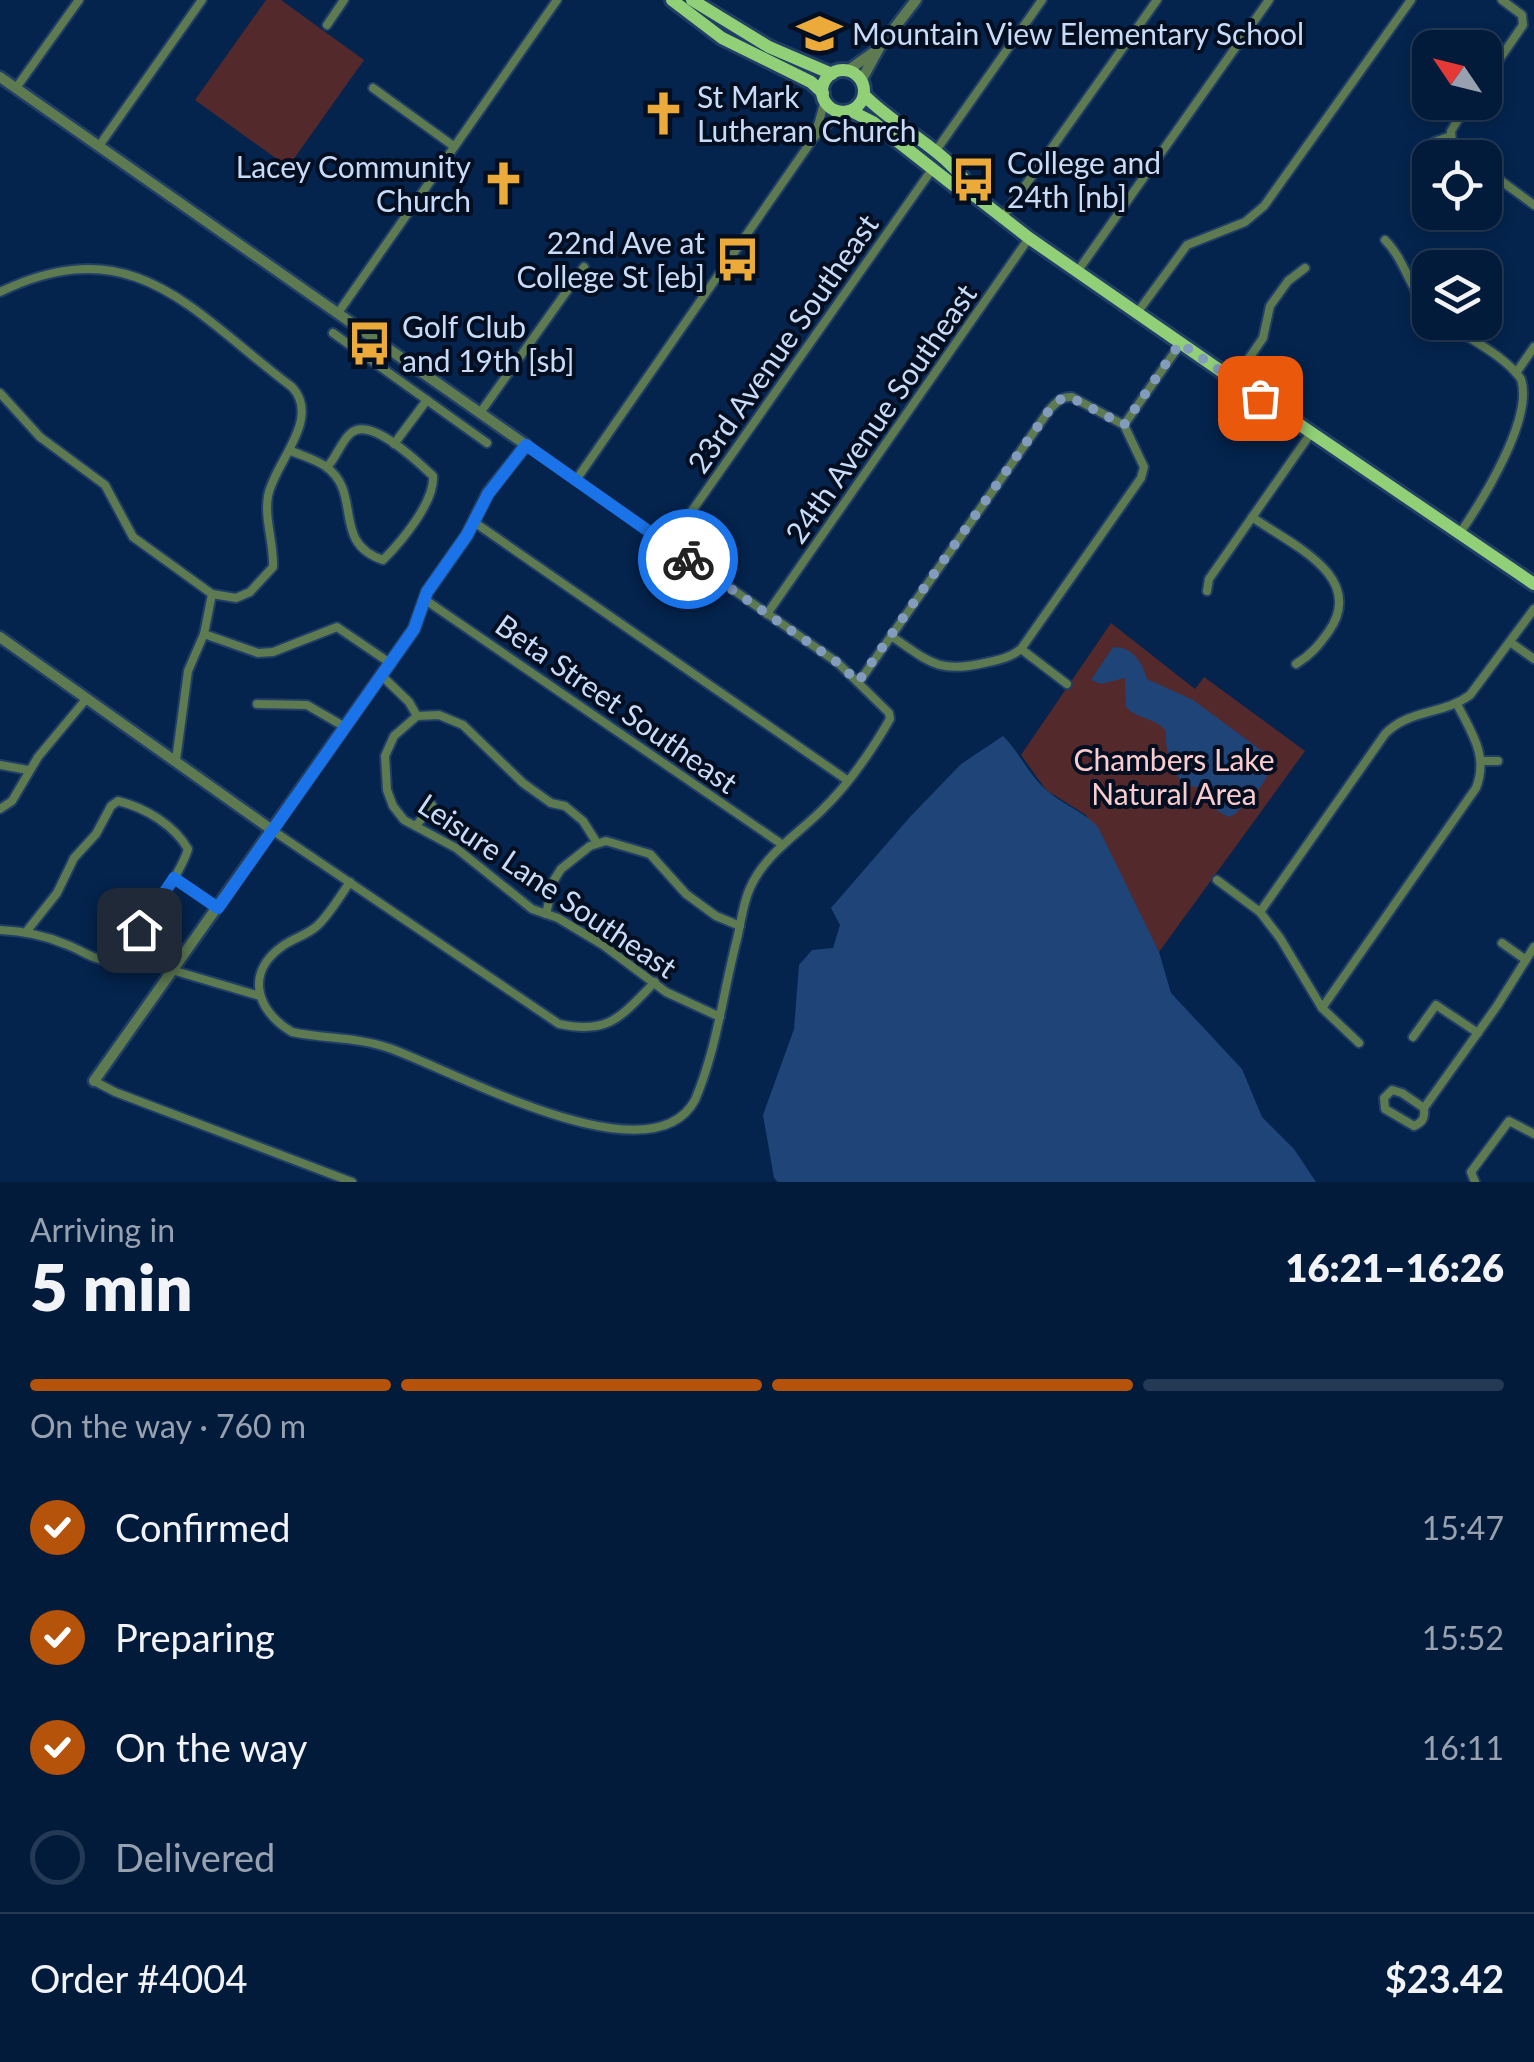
<!DOCTYPE html>
<html lang="en">
<head>
<meta charset="utf-8">
<style>
  body { margin:0; font-family:Lato,sans-serif; background:#112845; color:#f1f3f6; height:100vh; display:flex; flex-direction:column; font-size:38px; white-space:nowrap }
  * { box-sizing:border-box; margin:0 }
  p { font-size:32px; color:#97a1af }
  .icon { flex:none; width:55px; height:55px; fill:none; stroke:currentColor; stroke-width:2; stroke-linecap:round; stroke-linejoin:round }
  .map { position:relative; height:1182px; overflow:hidden }
  .drawer { display:flex; flex-direction:column; background:#031b3a; flex:1 }
  .drawer>* { flex:none }
  .needle { width:65px; rotate:305deg }
  .buttons { position:absolute; left:1412px; top:30px; display:grid; gap:20px }
  .buttons a { display:grid; place-items:center; width:90px; height:90px; border-radius:20px; background:#031b3a; box-shadow:0 5px 15px #0003,0 0 0 2px #243954; font-size:50px }
  .pin { position:absolute; display:grid; place-items:center; width:85px; height:85px; color:#fff; margin:-42px; border-radius:20px; box-shadow:0 5px 15px #0006 }
  .courier { position:absolute; display:grid; place-items:center; width:100px; height:100px; margin:-50px; border:8px solid #1a73e8; border-radius:50%; background:#fff; color:#222; box-shadow:0 2px 12px #0007 }
  .head em { font-style:normal; font-weight:800 }
  .head div { display:flex; flex-direction:column-reverse }
  .head { display:flex; align-items:center; justify-content:space-between; height:170px; padding:0 30px }
  h1 { font-size:65px; font-weight:800; line-height:75px }
  .bar { display:grid; grid-template-columns:repeat(4,1fr); gap:15px 10px; align-content:center; height:120px; padding:0 30px }
  .bar i { height:12px; border-radius:8px; background:#243954 }
  .bar .active { background:#b45309 }
  .bar p { grid-column:span 4 }
  .line { display:flex; align-items:center; gap:25px; padding:0 30px; border-top:2px solid #243954 }
  .line div { flex:1 }
  ol { padding:0 30px; list-style:none }
  li { display:flex; align-items:center; gap:30px; height:110px }
  li p { margin-inline-start:auto }
  li .icon { padding:10px; border-radius:50%; background:#b45309; color:#fff; stroke-width:4 }
  li:last-child { color:#97a1af }
  li i { width:55px; height:55px; border:5px solid #243954; border-radius:50% }
  .map>svg:first-child { display:block }
  .green { fill:#54292c }
  .water { fill:#1e4478 }
  .lines { fill:none; stroke-linecap:round; stroke-linejoin:round }
  .minor-casing { stroke:#203e66; stroke-width:12 }
  .tertiary-casing { stroke:#203e66; stroke-width:15 }
  .primary-casing { stroke:#203e66; stroke-width:18 }
  .minor { stroke:#5d7a51; stroke-width:8 }
  .tertiary { stroke:#5d7a51; stroke-width:10 }
  .primary { stroke:#92d078; stroke-width:12 }
  .done { stroke:#849cbc; stroke-width:10; stroke-dasharray:0 18 }
  .route { stroke:#1a73e8; stroke-width:12 }
  .labels { text-anchor:middle; dominant-baseline:central; stroke-width:8; stroke-linejoin:round; paint-order:stroke }
  .poi-label { font-size:30px; fill:#c9dcf7; stroke:#030e21; text-anchor:start }
  .street-label { font-size:30px; fill:#c9dcf7; stroke:#030e21 }
  .park-label { font-size:30px; fill:#facccd; stroke:#030e21 }
</style>
</head>
<body>
<div class="map">
<svg width="1534" height="1182" viewBox="0 0 1534 1182">
  <rect width="100%" height="100%" fill="#04244e"/>
  <g class="green">
    <polygon points="266,0 281,0 364,60 288,167 195,100"/>
    <polygon points="1111,623 1195,689 1204,677 1305,751 1159,952 1086,815 1046,790 1021,755"/>
  </g>
  <g class="water">
    <path d="M1113,647C1133,647 1142,662 1147,679L1193,700L1269,756C1276,777 1249,800 1235,814L1229,817L1217,811L1213,786C1207,786 1202,787 1196,787C1170,784 1165,750 1166,731C1155,717 1138,720 1126,707L1125,678L1101,684L1091,680Z"/>
    <path d="M1003,736C1019,752 1028,773 1044,788C1061,804 1082,810 1098,827L1159,952L1171,993L1242,1069L1262,1117L1294,1149L1316,1182H778L774,1178L763,1115L794,1029L799,965L812,950L833,948L840,925L831,908L909,818L961,764Z"/>
  </g>
  <g class="lines">
    <defs>
      <g id="minor">
        <polyline points="327,25 344,0"/>
        <polyline points="1485,80 1523,25 1522,15 1502,0"/>
        <polyline points="16,88 79,0"/>
        <polyline points="373,88 452,145"/>
        <polyline points="815,136 825,100"/>
        <polyline points="1434,142 1451,136"/>
        <polyline points="99,146 202,0"/>
        <polyline points="935,152 1042,0"/>
        <polyline points="1469,158 1452,143 1451,131 1469,102"/>
        <polyline points="1485,169 1534,205"/>
        <polyline points="1002,218 1157,0"/>
        <path d="M1385,240C1405,260 1410,290 1430,311"/>
        <polyline points="1077,272 1269,0"/>
        <path d="M0,292C135,227 193,313 292,387C322,419 274,463 268,496C264,519 274,543 273,567L250,592L236,598L212,594L133,537L105,485L40,437L0,393"/>
        <polyline points="338,313 557,0"/>
        <polyline points="1137,313 1187,245 1245,222 1264,206 1411,0"/>
        <path d="M1445,322C1469,339 1504,355 1521,379C1534,418 1482,501 1460,533"/>
        <polyline points="333,333 487,443"/>
        <polyline points="1516,373 1534,347"/>
        <polyline points="1234,380 1263,338 1270,306 1288,281 1305,268"/>
        <polyline points="480,413 584,267"/>
        <polyline points="1124,425 1181,343"/>
        <polyline points="394,444 427,400"/>
        <path d="M289,450C300,455 315,459 325,466C364,493 330,542 383,560C401,542 435,502 433,476C418,462 371,416 351,433C341,441 337,457 327,467"/>
        <polyline points="576,480 815,136 841,112"/>
        <path d="M1252,517C1290,544 1367,576 1329,631C1319,645 1311,655 1296,664"/>
        <polyline points="474,522 847,780"/>
        <polyline points="668,545 933,168"/>
        <polyline points="1207,591 1209,579 1311,433"/>
        <polyline points="424,599 783,845"/>
        <polyline points="767,614 1029,238"/>
        <polyline points="204,634 258,653 273,652 337,627 390,663"/>
        <polyline points="1510,642 1534,659"/>
        <polyline points="1021,649 1067,684"/>
        <polyline points="381,675 409,702 417,716"/>
        <path d="M859,682L1050,409C1057,402 1062,396 1072,397L1124,425L1144,467L1141,478L1021,649C1010,658 998,660 984,663C937,674 929,661 891,636"/>
        <polyline points="257,704 307,705 345,727"/>
        <polyline points="417,716 394,736 385,756 387,790 393,806 404,820 456,848 532,909 558,918 603,945 666,992 720,1017"/>
        <polyline points="417,716 439,715 463,725 523,783 551,803 565,806 583,821 597,843"/>
        <polyline points="176,760 188,671 204,634 212,594"/>
        <polyline points="1482,761 1498,761"/>
        <polyline points="0,765 28,770"/>
        <polyline points="0,809 12,801 38,757 87,698"/>
        <polyline points="416,826 432,805"/>
        <path d="M272,830L559,1024C610,1035 621,1016 655,982"/>
        <polyline points="174,878 218,908"/>
        <polyline points="1217,880 1260,912 1280,938 1322,1008 1359,1043"/>
        <path d="M350,882C340,896 330,914 317,926C307,935 294,938 284,945C244,972 256,1011 292,1032C324,1039 358,1037 389,1048C455,1071 651,1182 695,1100C717,1049 723,992 737,939C741,922 743,903 750,888C765,854 797,835 822,810C848,785 872,750 890,719L889,713L838,663L526,445"/>
        <path d="M1260,912L1385,734C1409,709 1443,715 1470,695L1534,609"/>
        <polyline points="546,914 554,880 561,869 590,846 606,841 650,854 686,894 716,916 740,926"/>
        <path d="M0,930C23,931 44,935 65,944C82,950 94,961 112,961C132,944 181,874 188,849C174,825 146,808 118,801L111,806L96,834L74,858L57,893L26,932"/>
        <polyline points="1502,943 1526,960"/>
        <polyline points="172,970 260,996"/>
        <path d="M1322,1008L1476,788C1489,756 1471,732 1457,704"/>
        <polyline points="1413,1037 1436,1005 1478,1033"/>
        <polyline points="94,1081 115,1092 352,1182"/>
        <path d="M1392,1090L1402,1093L1424,1108C1425,1118 1423,1122 1414,1126L1385,1109L1384,1098Z"/>
        <polyline points="1424,1108 1497,1006 1534,947"/>
        <polyline points="1475,1182 1471,1172 1509,1121 1534,1134"/>
      </g>
      <g id="tertiary">
        <polyline points="847,71 874,52"/>
        <polyline points="0,77 526,445 488,493 467,535 427,592 414,629 94,1081"/>
        <polyline points="861,81 879,48 916,0"/>
        <polyline points="0,637 272,830"/>
      </g>
      <g id="primary">
        <polyline points="672,0 722,38 811,82 823,93"/>
        <polyline points="692,0 769,47 832,74"/>
        <circle cx="843" cy="91" r="21"/>
        <path d="M864,95C898,130 952,152 975,196"/>
        <polyline points="851,111 873,122 957,188 975,196 1029,238 1234,380 1534,584"/>
      </g>
    </defs>
    <use href="#minor" class="minor-casing"/>
    <use href="#tertiary" class="tertiary-casing"/>
    <use href="#primary" class="primary-casing"/>
    <use href="#minor" class="minor"/>
    <use href="#tertiary" class="tertiary"/>
    <use href="#primary" class="primary"/>
  </g>
  <g class="lines">
    <polyline class="done" points="688,559 838,663 858,682 1050,409 1062,398 1072,398 1124,425 1180,343 1260,398"/>
    <polyline class="route" points="139,930 174,878 218,908 414,629 427,592 467,535 488,494 526,445 688,559"/>
  </g>
  <defs>
    <symbol id="school-bare" viewBox="-9 -9 18 18"><path d="M0-5L7-2L0 1L-7-2ZM-4 1L0 2.5L4 1V4Q0 6-4 4Z" fill="#ebaa39" stroke="#030e21" stroke-width="2.5" paint-order="stroke"/></symbol>
    <symbol id="church-bare" viewBox="-9 -9 18 18"><path d="M-1.2-6h2.4v3.5h3.3v2.4h-3.3V6h-2.4V-.1h-3.3v-2.4h3.3Z" fill="#ebaa39" stroke="#030e21" stroke-width="2.5" paint-order="stroke"/></symbol>
    <symbol id="bus-bare" viewBox="-9 -9 18 18"><path d="M-5-6H5V4H4V6H2V4H-2V6H-4V4H-5ZM-3.5-4V0h7V-4ZM-3.5 1.2v1.5H-2V1.2ZM2 1.2v1.5H3.5V1.2Z" fill="#ebaa39" stroke="#030e21" stroke-width="2.5" paint-order="stroke"/></symbol>
  </defs>
  <g fill-rule="evenodd">
    <use href="#school-bare" x="788" y="2" width="63" height="63"/>
    <use href="#church-bare" x="632" y="82" width="63" height="63"/>
    <use href="#bus-bare" x="942" y="148" width="63" height="63"/>
    <use href="#church-bare" x="472" y="152" width="63" height="63"/>
    <use href="#bus-bare" x="706" y="228" width="63" height="63"/>
    <use href="#bus-bare" x="338" y="312" width="63" height="63"/>
  </g>
  <g class="labels">
    <g class="poi-label">
      <text x="852" y="33">Mountain View Elementary School</text>
      <text x="697" y="96">St Mark<tspan x="697" dy="34">Lutheran Church</tspan></text>
      <text x="1007" y="162">College and<tspan x="1007" dy="34">24th [nb]</tspan></text>
      <text x="471" y="166" text-anchor="end">Lacey Community<tspan x="471" dy="34">Church</tspan></text>
      <text x="705" y="242" text-anchor="end">22nd Ave at<tspan x="705" dy="34">College St [eb]</tspan></text>
      <text x="402" y="326">Golf Club<tspan x="402" dy="34">and 19th [sb]</tspan></text>
    </g>
    <g class="street-label">
      <text transform="translate(782 343) rotate(-55)">23rd Avenue Southeast</text>
      <text transform="translate(880 413) rotate(-55)">24th Avenue Southeast</text>
      <text transform="translate(617 703) rotate(35)">Beta Street Southeast</text>
      <text transform="translate(548 885) rotate(34)">Leisure Lane Southeast</text>
    </g>
    <g class="park-label">
      <text x="1174" y="759">Chambers Lake<tspan x="1174" dy="34">Natural Area</tspan></text>
    </g>
  </g>
</svg>
<div class="buttons">
<a><svg class="needle" viewBox="-14 -14 28 28"><path d="M0-13l5 13h-10z" fill="#e53935"/><path d="M0 13l5-13h-10z" fill="#97a1af"/></svg></a>
<a><svg class="icon" aria-label="locate" viewBox="0 0 24 24"><circle cx="12" cy="12" r="6"/><path d="M12 2v4M12 18v4M2 12h4M18 12h4"/></svg></a>
<a><svg class="icon" aria-label="layers" viewBox="0 0 24 24"><path d="M12 4l9 5-9 5-9-5zM3 14l9 5 9-5"/></svg></a>
</div>
<div class="pin" style="left:1260px;top:398px;background:#ea580c"><svg class="icon" aria-label="bag" viewBox="0 0 24 24"><path d="M5 8h14l-1 12H6zM9 8a3 3 0 0 1 6 0"/></svg></div>
<div class="pin" style="left:139px;top:930px;background:#1f2937"><svg class="icon" aria-label="home" viewBox="0 0 24 24"><path d="M3 11l9-7 9 7M6 9v11h12V9"/></svg></div>
<div class="courier" style="left:688px;top:559px"><svg class="icon" aria-label="bike" viewBox="0 0 24 24"><circle cx="6" cy="16" r="4"/><circle cx="18" cy="16" r="4"/><path d="M6 16l4-8h5l3 8M10 8l3 8H6M13 5h3"/></svg></div>
</div>
<section class="drawer">
<div class="head"><div><h1>5 min</h1><p>Arriving in</p></div><em>16:21–16:26</em></div>
<div class="bar"><i class="active"></i><i class="active"></i><i class="active"></i><i></i><p>On the way · 760 m</p></div>
<ol>
<li><svg class="icon" aria-label="check" viewBox="0 0 24 24"><path d="M5 12l5 5 9-10"/></svg>Confirmed<p>15:47</p></li>
<li><svg class="icon" aria-label="check" viewBox="0 0 24 24"><path d="M5 12l5 5 9-10"/></svg>Preparing<p>15:52</p></li>
<li><svg class="icon" aria-label="check" viewBox="0 0 24 24"><path d="M5 12l5 5 9-10"/></svg>On the way<p>16:11</p></li>
<li><i></i>Delivered</li>
</ol>
<div class="line" style="height:130px"><div>Order #4004</div><b>$23.42</b></div>
</section>
</body>
</html>
